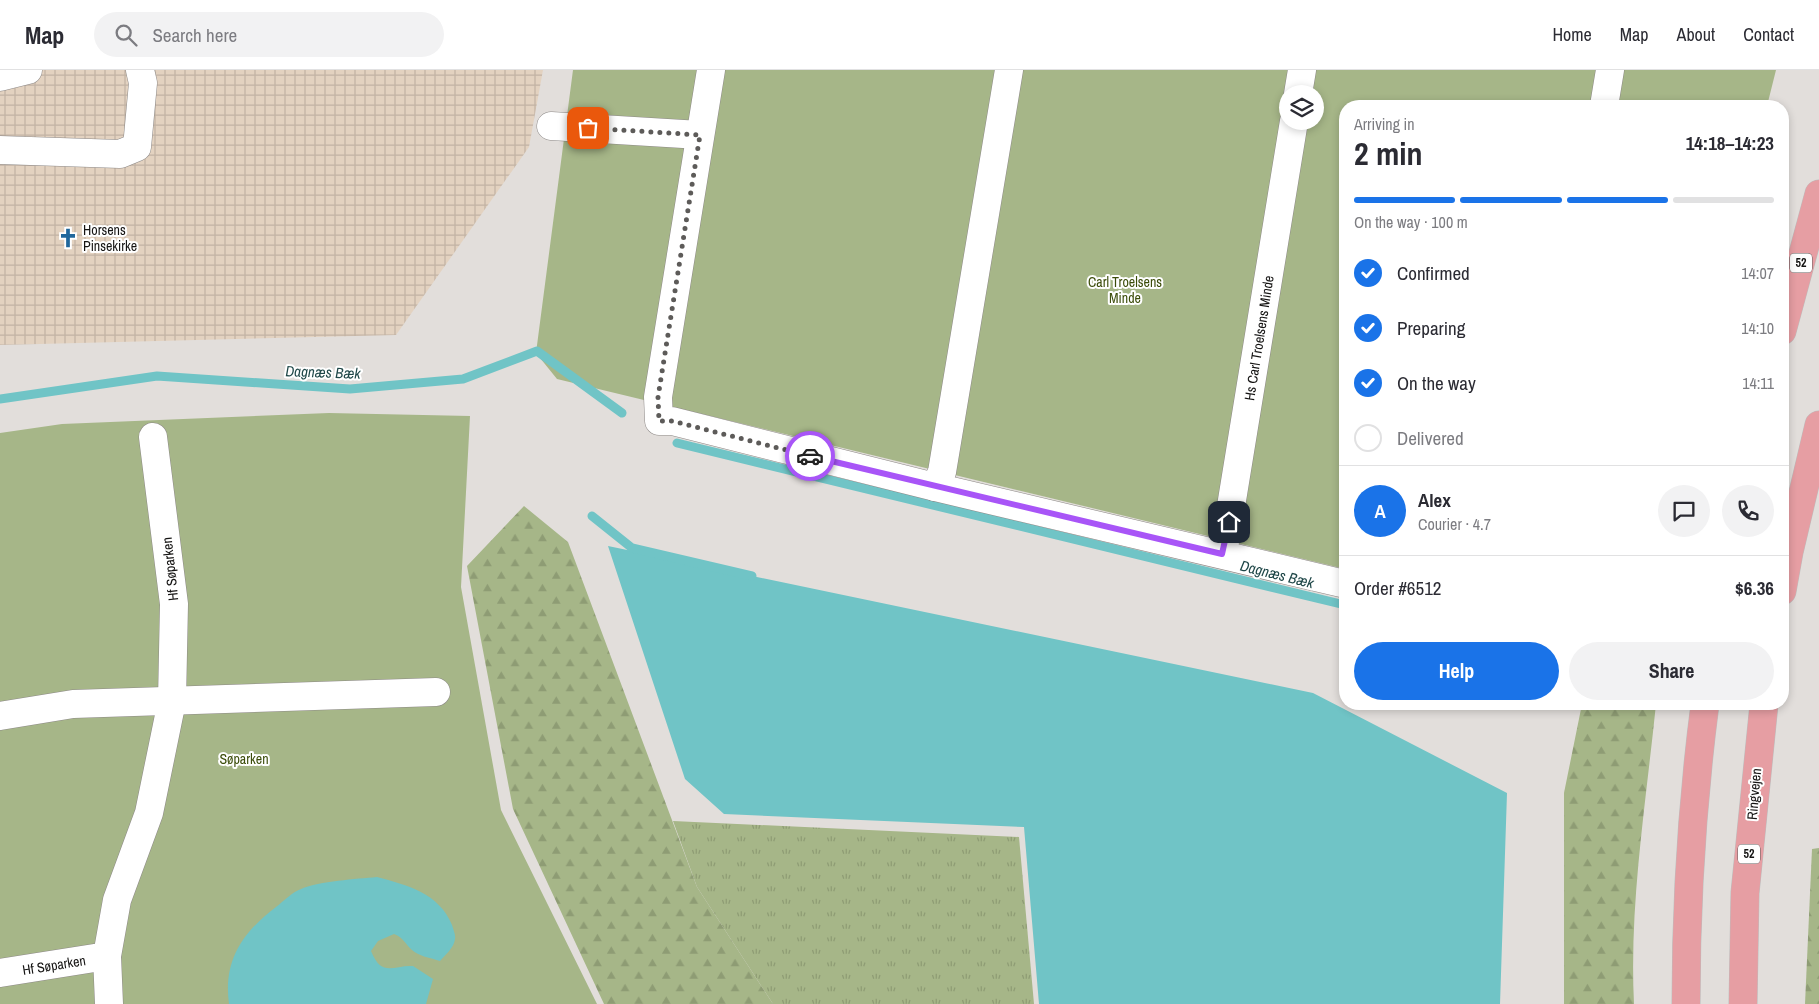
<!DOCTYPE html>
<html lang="en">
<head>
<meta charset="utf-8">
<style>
  body { margin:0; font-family:"Archivo Narrow",sans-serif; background:#f2f2f3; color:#2b2b33; height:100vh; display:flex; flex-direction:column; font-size:19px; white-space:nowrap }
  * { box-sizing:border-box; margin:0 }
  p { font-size:16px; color:#7c7c81 }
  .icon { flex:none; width:28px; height:28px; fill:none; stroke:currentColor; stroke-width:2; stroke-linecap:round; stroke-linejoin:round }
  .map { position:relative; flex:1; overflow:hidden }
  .sheet { position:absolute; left:1339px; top:30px; width:450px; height:610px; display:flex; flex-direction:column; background:#fff; border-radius:20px; box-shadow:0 2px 8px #0003 }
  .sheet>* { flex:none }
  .tools { position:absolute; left:1279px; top:15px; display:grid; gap:10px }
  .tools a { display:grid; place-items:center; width:45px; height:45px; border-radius:50%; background:#fff; box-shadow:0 2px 8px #0003; font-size:25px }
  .pin { position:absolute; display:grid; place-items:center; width:42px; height:42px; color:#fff; margin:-21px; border-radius:10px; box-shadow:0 2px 8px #0006 }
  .courier { position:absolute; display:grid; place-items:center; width:50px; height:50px; margin:-25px; border:4px solid #a855f7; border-radius:50%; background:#fff; color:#222; box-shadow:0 1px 6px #0007 }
  .summary em { font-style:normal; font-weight:800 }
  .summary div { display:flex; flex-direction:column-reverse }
  .summary { display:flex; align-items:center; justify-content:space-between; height:85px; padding:0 15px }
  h1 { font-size:32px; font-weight:800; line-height:38px }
  .bar { display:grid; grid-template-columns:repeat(4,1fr); gap:8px 5px; align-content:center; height:60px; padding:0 15px }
  .bar i { height:6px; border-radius:4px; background:#e1e1e2 }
  .bar .selected { background:#1a73e8 }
  .bar p { grid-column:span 4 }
  .line { display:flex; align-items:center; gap:12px; padding:0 15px; border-top:1px solid #e1e1e2 }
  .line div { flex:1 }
  .round { display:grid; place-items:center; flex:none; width:52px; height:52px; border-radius:26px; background:#f2f2f3 }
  ol { padding:0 15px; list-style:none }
  li { display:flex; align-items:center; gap:15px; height:55px }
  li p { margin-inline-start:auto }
  li .icon { padding:5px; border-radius:50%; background:#1a73e8; color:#fff; stroke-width:4 }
  li:last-child { color:#7c7c81 }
  li i { width:28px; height:28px; border:2px solid #e1e1e2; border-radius:50% }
  .action { display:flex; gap:10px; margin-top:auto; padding:10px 15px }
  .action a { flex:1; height:58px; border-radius:30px; background:#1a73e8; color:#fff; font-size:20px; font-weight:800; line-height:58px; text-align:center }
  .action a+a { background:#f2f2f3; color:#2b2b33 }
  header { display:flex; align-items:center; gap:30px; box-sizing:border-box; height:70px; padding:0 25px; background:#fff; border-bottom:1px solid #e1e1e2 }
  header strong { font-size:24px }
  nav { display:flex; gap:28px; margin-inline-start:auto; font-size:18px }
  .search { width:350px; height:45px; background:#f2f2f3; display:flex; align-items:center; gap:12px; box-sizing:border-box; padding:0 18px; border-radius:28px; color:#7c7c81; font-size:19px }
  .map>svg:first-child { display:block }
  .industrial { fill:url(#industrial-grid) }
  .grass { fill:url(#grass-tufts) }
  .forest { fill:url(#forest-firs) }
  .garden { fill:#a6b688; fill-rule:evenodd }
  .water { fill:#70c4c6 }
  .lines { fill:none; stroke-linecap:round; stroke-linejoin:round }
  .stream { stroke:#70c4c6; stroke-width:9 }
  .minor-casing { stroke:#8d8987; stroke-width:29 }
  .major-casing { stroke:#bdbdbd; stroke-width:29 }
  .minor { stroke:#fff; stroke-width:28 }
  .major { stroke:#e69ea3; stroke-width:28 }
  .done { stroke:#5d5b59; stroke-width:5; stroke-dasharray:0 9 }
  .route { stroke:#a855f7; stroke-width:6 }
  .labels { text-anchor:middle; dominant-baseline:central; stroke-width:4; stroke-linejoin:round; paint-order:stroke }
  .shield { fill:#fff; stroke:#5b5a5a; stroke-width:1 }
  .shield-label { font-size:12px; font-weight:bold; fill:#151413 }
  .poi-label { font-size:14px; fill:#151413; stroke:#fff; text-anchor:start }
  .park-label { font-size:14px; fill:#3b4c09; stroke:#fff }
  .street-label { font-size:14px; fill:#151413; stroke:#fff }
  .water-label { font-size:15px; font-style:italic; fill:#1f4748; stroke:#fff }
</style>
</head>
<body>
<header>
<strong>Map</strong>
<div class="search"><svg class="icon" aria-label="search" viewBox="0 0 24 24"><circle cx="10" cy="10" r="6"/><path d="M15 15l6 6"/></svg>Search here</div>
<nav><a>Home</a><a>Map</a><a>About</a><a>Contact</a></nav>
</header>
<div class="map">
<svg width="1819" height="934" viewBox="0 0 1819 934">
  <defs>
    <pattern id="industrial-grid" width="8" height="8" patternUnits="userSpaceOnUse" patternTransform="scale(1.25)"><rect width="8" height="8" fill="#e3d2c0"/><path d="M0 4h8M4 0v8" fill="none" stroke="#c2b3a4"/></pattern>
    <pattern id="grass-tufts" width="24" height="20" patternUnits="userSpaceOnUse" patternTransform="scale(1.25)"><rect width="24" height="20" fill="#a6b688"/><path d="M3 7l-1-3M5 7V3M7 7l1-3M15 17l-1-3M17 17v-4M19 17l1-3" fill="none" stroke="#8e9c74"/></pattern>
    <pattern id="forest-firs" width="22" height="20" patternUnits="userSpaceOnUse" patternTransform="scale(1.25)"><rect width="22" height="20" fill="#a6b688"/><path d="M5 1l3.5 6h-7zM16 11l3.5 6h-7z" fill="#8e9c74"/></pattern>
  </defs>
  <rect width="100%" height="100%" fill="#e2dedb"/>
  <polygon class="industrial" points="0,0 543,0 529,77 396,265 0,275"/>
  <polygon class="grass" points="673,751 1019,767 1034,934 773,934 697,817"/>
  <g class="forest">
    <polygon points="524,436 568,472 697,817 773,934 604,934 513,739 467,496"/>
    <path d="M1582,634H1656C1646,733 1629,834 1634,934H1564V723Z"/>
    <polygon points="1819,778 1819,934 1805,934 1812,779"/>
  </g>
  <g class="garden">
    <path d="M573,0H1776L1767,36H1345V499L557,309L536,283ZM1288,24H1315V51H1288Z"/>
    <polygon points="329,343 470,346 461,517 501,740 597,934 0,934 0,363 62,354"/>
  </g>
  <g class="water">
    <polygon points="608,476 1313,623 1507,723 1500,934 1039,934 1024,757 724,744 685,709"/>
    <path d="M377,807C407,815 439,823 452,855C453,859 456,865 455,869C454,878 445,885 440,891C431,888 418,886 412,880C405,874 404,868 394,864L378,871L371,881C382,908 393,895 413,896L433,909L426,934H229C223,890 243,862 276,837C284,831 292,822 301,819C320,811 356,809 377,807Z"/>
  </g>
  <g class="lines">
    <g class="stream">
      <polyline points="0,329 157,306 350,319 463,309 537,281 622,343"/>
      <polyline points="677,373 1345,535"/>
      <polyline points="592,446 632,478 752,506"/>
    </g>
    <defs>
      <g id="minor">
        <polyline points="711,0 658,327 659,351 672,351 935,417 1345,514"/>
        <polyline points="0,7 28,0"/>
        <polyline points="1298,24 1302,0"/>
        <polyline points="1604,36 1610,0"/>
        <polyline points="551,56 700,65"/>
        <polyline points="0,80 120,84 137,77 143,13 140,0"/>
        <polyline points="935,417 942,402 1009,0"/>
        <polyline points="1222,484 1226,467 1294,51"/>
        <polyline points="0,646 73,634 436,622"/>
        <polyline points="0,903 107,886"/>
        <polyline points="109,934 107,886 117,830 149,743 172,631 174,534 153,367"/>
      </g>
      <g id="major">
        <polyline points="1782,261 1819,124"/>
        <polyline points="1782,521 1789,482 1819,355"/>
        <path d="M1686,934C1686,833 1692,734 1705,634"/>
        <polyline points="1743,934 1745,823 1764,634"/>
      </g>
    </defs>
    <use href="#minor" class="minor-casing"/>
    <use href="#major" class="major-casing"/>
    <use href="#minor" class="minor"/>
    <use href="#major" class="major"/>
  </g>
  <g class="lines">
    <polyline class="done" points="588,58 700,65 658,327 659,351 672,351 810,386"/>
    <polyline class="route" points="810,386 1222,484 1229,452"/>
  </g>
  <defs>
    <symbol id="church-bare" viewBox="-9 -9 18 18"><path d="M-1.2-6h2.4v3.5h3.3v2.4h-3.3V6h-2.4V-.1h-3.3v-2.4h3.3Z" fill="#20679c" stroke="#fff" stroke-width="2.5" paint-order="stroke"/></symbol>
  </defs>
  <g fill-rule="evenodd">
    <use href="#church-bare" x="54" y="154" width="28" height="28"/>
  </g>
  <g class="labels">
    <g class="shield">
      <rect x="1790" y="183.5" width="22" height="19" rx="4"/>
      <rect x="1738" y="774.5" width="22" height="19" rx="4"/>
    </g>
    <g class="shield-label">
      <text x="1801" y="193">52</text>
      <text x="1749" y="784">52</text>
    </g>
    <g class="poi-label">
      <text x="83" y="160">Horsens<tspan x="83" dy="16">Pinsekirke</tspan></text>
    </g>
    <g class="park-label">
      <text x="1125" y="212">Carl Troelsens<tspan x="1125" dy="16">Minde</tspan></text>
      <text x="244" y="689">Søparken</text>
    </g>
    <g class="street-label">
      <text transform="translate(1259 268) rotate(-81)">Hs Carl Troelsens Minde</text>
      <text transform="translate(170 499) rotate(-96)">Hf Søparken</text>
      <text transform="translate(1754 724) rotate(-85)">Ringvejen</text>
      <text transform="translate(54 895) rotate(-9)">Hf Søparken</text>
    </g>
    <g class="water-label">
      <text transform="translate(323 302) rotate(2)">Dagnæs Bæk</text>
      <text transform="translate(1277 504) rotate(14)">Dagnæs Bæk</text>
    </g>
  </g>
</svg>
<div class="tools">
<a><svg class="icon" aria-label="layers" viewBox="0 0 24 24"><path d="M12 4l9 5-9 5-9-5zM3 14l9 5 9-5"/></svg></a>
</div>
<div class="pin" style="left:588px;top:58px;background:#ea580c"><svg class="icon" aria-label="bag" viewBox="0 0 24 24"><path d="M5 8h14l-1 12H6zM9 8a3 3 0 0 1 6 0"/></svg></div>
<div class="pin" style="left:1229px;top:452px;background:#1f2937"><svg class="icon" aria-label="home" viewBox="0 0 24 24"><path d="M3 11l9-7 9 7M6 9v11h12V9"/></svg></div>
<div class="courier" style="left:810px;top:386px"><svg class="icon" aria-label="car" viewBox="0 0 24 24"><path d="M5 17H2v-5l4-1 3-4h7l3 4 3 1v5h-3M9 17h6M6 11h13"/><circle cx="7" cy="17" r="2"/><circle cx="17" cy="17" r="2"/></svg></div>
<section class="sheet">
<div class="summary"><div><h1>2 min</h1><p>Arriving in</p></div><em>14:18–14:23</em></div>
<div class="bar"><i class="selected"></i><i class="selected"></i><i class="selected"></i><i></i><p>On the way · 100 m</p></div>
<ol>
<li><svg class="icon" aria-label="check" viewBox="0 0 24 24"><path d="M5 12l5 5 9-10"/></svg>Confirmed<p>14:07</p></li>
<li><svg class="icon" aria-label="check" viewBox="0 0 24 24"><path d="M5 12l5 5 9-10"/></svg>Preparing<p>14:10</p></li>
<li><svg class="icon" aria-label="check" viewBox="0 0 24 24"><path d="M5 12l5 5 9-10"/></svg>On the way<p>14:11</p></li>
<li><i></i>Delivered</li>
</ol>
<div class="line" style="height:90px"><b class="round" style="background:#1a73e8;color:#fff">A</b><div><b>Alex</b><p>Courier · 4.7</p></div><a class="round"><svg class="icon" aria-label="chat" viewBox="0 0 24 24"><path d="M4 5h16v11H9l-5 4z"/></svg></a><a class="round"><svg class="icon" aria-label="phone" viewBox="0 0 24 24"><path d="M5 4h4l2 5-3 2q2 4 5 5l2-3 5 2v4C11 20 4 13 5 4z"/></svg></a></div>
<div class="line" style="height:65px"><div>Order #6512</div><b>$6.36</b></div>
<div class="action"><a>Help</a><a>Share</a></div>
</section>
</div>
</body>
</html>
